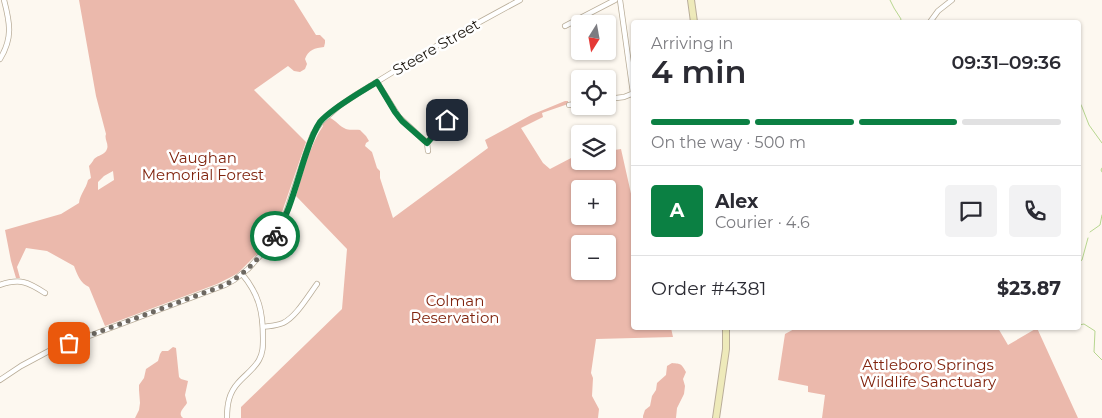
<!DOCTYPE html>
<html lang="en">
<head>
<meta charset="utf-8">
<style>
  body { margin:0; font-family:Montserrat,sans-serif; background:#f2f2f3; color:#2b2b33; height:100vh; display:flex; flex-direction:column; font-size:19px; white-space:nowrap }
  * { box-sizing:border-box; margin:0 }
  p { font-size:16px; color:#7c7c81 }
  .icon { flex:none; width:28px; height:28px; fill:none; stroke:currentColor; stroke-width:2; stroke-linecap:round; stroke-linejoin:round }
  .map { position:relative; flex:1; overflow:hidden }
  .side { position:absolute; left:631px; top:20px; width:450px; height:310px; display:flex; flex-direction:column; background:#fff; border-radius:5px; box-shadow:0 1px 4px #0004 }
  .side>* { flex:none }
  .needle { width:32px; rotate:191deg }
  .buttons { position:absolute; left:571px; top:15px; display:grid; gap:10px }
  .buttons a { display:grid; place-items:center; width:45px; height:45px; border-radius:5px; background:#fff; box-shadow:0 1px 4px #0004; font-size:25px }
  .pin { position:absolute; display:grid; place-items:center; width:42px; height:42px; color:#fff; margin:-21px; border-radius:10px; box-shadow:0 2px 8px #0006 }
  .courier { position:absolute; display:grid; place-items:center; width:50px; height:50px; margin:-25px; border:4px solid #0b8043; border-radius:50%; background:#fff; color:#222; box-shadow:0 1px 6px #0007 }
  .head em { font-style:normal; font-weight:600 }
  .head div { display:flex; flex-direction:column-reverse }
  .head { display:flex; align-items:center; justify-content:space-between; height:85px; padding:0 20px }
  h1 { font-size:32px; font-weight:600; line-height:38px }
  .bar { display:grid; grid-template-columns:repeat(4,1fr); gap:8px 5px; align-content:center; height:60px; padding:0 20px }
  .bar i { height:6px; border-radius:4px; background:#e1e1e2 }
  .bar .on { background:#0b8043 }
  .bar p { grid-column:span 4 }
  .line { display:flex; align-items:center; gap:12px; padding:0 20px; border-top:1px solid #e1e1e2 }
  .line div { flex:1 }
  .round { display:grid; place-items:center; flex:none; width:52px; height:52px; border-radius:5px; background:#f2f2f3 }
  .map>svg:first-child { display:block }
  .green { fill:#ebb9ac; fill-rule:evenodd }
  .lines { fill:none; stroke-linecap:round; stroke-linejoin:round }
  .stream { stroke:#b7d68f; stroke-width:1 }
  .minor-casing { stroke:#b9ad99; stroke-width:6 }
  .secondary-casing { stroke:#b9ad99; stroke-width:8 }
  .minor { stroke:#fff; stroke-width:4.5 }
  .secondary { stroke:#eeeaba; stroke-width:6 }
  .done { stroke:#6d6861; stroke-width:5; stroke-dasharray:0 9 }
  .route { stroke:#0b8043; stroke-width:6 }
  .labels { text-anchor:middle; dominant-baseline:central; stroke-width:5; stroke-linejoin:round; paint-order:stroke }
  .street-label { font-size:15px; fill:#201b14; stroke:#fff }
  .park-label { font-size:15px; fill:#80240e; stroke:#fff }
</style>
</head>
<body>
<div class="map">
<svg width="1102" height="418" viewBox="0 0 1102 418">
  <rect width="100%" height="100%" fill="#fdf8f0"/>
  <g class="green">
    <path d="M79,0H294L316,35H320L325,40V43L324,47C315,48 308,50 305,59L307,64L305,69L300,72L294,71L288,66L254,90L306,142L279,221L274,230L262,249L238,273L231,277L217,284L105,326L89,287C80,283 77,274 74,266L47,251L26,248L17,267L20,278H16L11,261L5,230L61,214L79,203C80,194 86,189 88,180L91,178L89,166C91,164 93,161 94,159C98,155 105,155 107,149C109,144 104,139 106,134L96,96ZM113,171L114,180L98,190V182L104,176Z"/>
    <path d="M565,101H568V104L542,113L543,117L521,128L543,163L550,169L573,157L580,156V161H608V151L621,149L634,207V328H671L673,337L596,339L591,373L593,378L592,396L599,409L598,418H241V407L342,309L347,249L296,196C303,173 309,147 323,126L322,123L327,117C334,118 338,125 344,128C349,131 355,129 360,130L366,136L369,141L366,143L365,146L372,152L377,168L380,171V178L393,218L488,148L485,140L531,115ZM580,189H608V216H580ZM580,244H608V271H580Z"/>
    <polygon points="796,328 998,328 1008,345 1037,328 1078,418 822,418 825,395 808,392 808,386 778,380 785,334"/>
    <path d="M173,347L176,348L179,377L181,379L188,381L185,395L187,403C184,408 177,413 183,418H135L139,410L140,403L139,390V385L144,378L146,369L158,361L160,354L162,351H168Z"/>
    <path d="M672,363C681,364 681,363 686,372L683,379L685,386L684,394L677,408L676,418H643V416L645,410L650,406L652,396L656,390L657,383L666,375L667,366Z"/>
  </g>
  <g class="lines">
    <g class="stream">
      <polyline points="890,0 894,8 901,19 900,22"/>
      <polyline points="1079,101 1082,107 1089,125 1102,143"/>
      <polyline points="1102,168 1101,170 1102,172"/>
      <polyline points="1090,232 1100,225 1102,215"/>
      <polyline points="1079,262 1082,260 1088,238"/>
      <polyline points="1079,325 1084,324 1095,331 1094,352 1102,360"/>
    </g>
    <defs>
      <g id="minor">
        <polyline points="620,0 633,93"/>
        <polyline points="930,22 938,11 952,0"/>
        <polyline points="565,26 615,0"/>
        <path d="M0,59C13,38 10,23 4,0"/>
        <polyline points="377,82 399,117 427,143 428,151"/>
        <polyline points="608,99 624,97 634,93"/>
        <polyline points="569,105 580,103"/>
        <polyline points="427,143 447,120"/>
        <path d="M0,285C20,278 28,282 45,293"/>
        <path d="M263,327C269,326 276,326 283,323C296,317 308,296 317,284"/>
        <polyline points="0,380 21,366 49,351 225,285 234,280 248,269 267,248 277,234 284,219 308,147 313,134 321,122 339,106 357,94 406,64 443,42 520,0"/>
        <path d="M227,418C227,404 229,393 238,383C245,375 254,369 259,360C263,353 263,346 263,338C263,312 259,294 242,274"/>
      </g>
      <g id="secondary">
        <polyline points="691,0 694,22"/>
        <polyline points="716,418 726,349 726,328"/>
      </g>
    </defs>
    <use href="#minor" class="minor-casing"/>
    <use href="#secondary" class="secondary-casing"/>
    <use href="#minor" class="minor"/>
    <use href="#secondary" class="secondary"/>
  </g>
  <g class="lines">
    <path class="done" d="M69,343L225,285C246,274 262,255 275,236"/>
    <path class="route" d="M275,236C289,215 297,181 305,157C309,145 313,132 320,122C332,108 361,92 377,82L395,112L402,121L427,143L447,120"/>
  </g>
  <g class="labels">
    <g class="street-label">
      <text transform="translate(436 47) rotate(-30)">Steere Street</text>
    </g>
    <g class="park-label">
      <text x="203" y="157">Vaughan<tspan x="203" dy="17">Memorial Forest</tspan></text>
      <text x="455" y="300">Colman<tspan x="455" dy="17">Reservation</tspan></text>
      <text x="928" y="364">Attleboro Springs<tspan x="928" dy="17">Wildlife Sanctuary</tspan></text>
    </g>
  </g>
</svg>
<div class="buttons">
<a><svg class="needle" viewBox="-14 -14 28 28"><path d="M0-13l5 13h-10z" fill="#e53935"/><path d="M0 13l5-13h-10z" fill="#7c7c81"/></svg></a>
<a><svg class="icon" aria-label="locate" viewBox="0 0 24 24"><circle cx="12" cy="12" r="6"/><path d="M12 2v4M12 18v4M2 12h4M18 12h4"/></svg></a>
<a><svg class="icon" aria-label="layers" viewBox="0 0 24 24"><path d="M12 4l9 5-9 5-9-5zM3 14l9 5 9-5"/></svg></a>
<a>+</a>
<a>−</a>
</div>
<div class="pin" style="left:69px;top:343px;background:#ea580c"><svg class="icon" aria-label="bag" viewBox="0 0 24 24"><path d="M5 8h14l-1 12H6zM9 8a3 3 0 0 1 6 0"/></svg></div>
<div class="pin" style="left:447px;top:120px;background:#1f2937"><svg class="icon" aria-label="home" viewBox="0 0 24 24"><path d="M3 11l9-7 9 7M6 9v11h12V9"/></svg></div>
<div class="courier" style="left:275px;top:236px"><svg class="icon" aria-label="bike" viewBox="0 0 24 24"><circle cx="6" cy="16" r="4"/><circle cx="18" cy="16" r="4"/><path d="M6 16l4-8h5l3 8M10 8l3 8H6M13 5h3"/></svg></div>
<section class="side">
<div class="head"><div><h1>4 min</h1><p>Arriving in</p></div><em>09:31–09:36</em></div>
<div class="bar"><i class="on"></i><i class="on"></i><i class="on"></i><i></i><p>On the way · 500 m</p></div>
<div class="line" style="height:90px"><b class="round" style="background:#0b8043;color:#fff">A</b><div><b>Alex</b><p>Courier · 4.6</p></div><a class="round"><svg class="icon" aria-label="chat" viewBox="0 0 24 24"><path d="M4 5h16v11H9l-5 4z"/></svg></a><a class="round"><svg class="icon" aria-label="phone" viewBox="0 0 24 24"><path d="M5 4h4l2 5-3 2q2 4 5 5l2-3 5 2v4C11 20 4 13 5 4z"/></svg></a></div>
<div class="line" style="height:65px"><div>Order #4381</div><b>$23.87</b></div>
</section>
</div>
</body>
</html>
